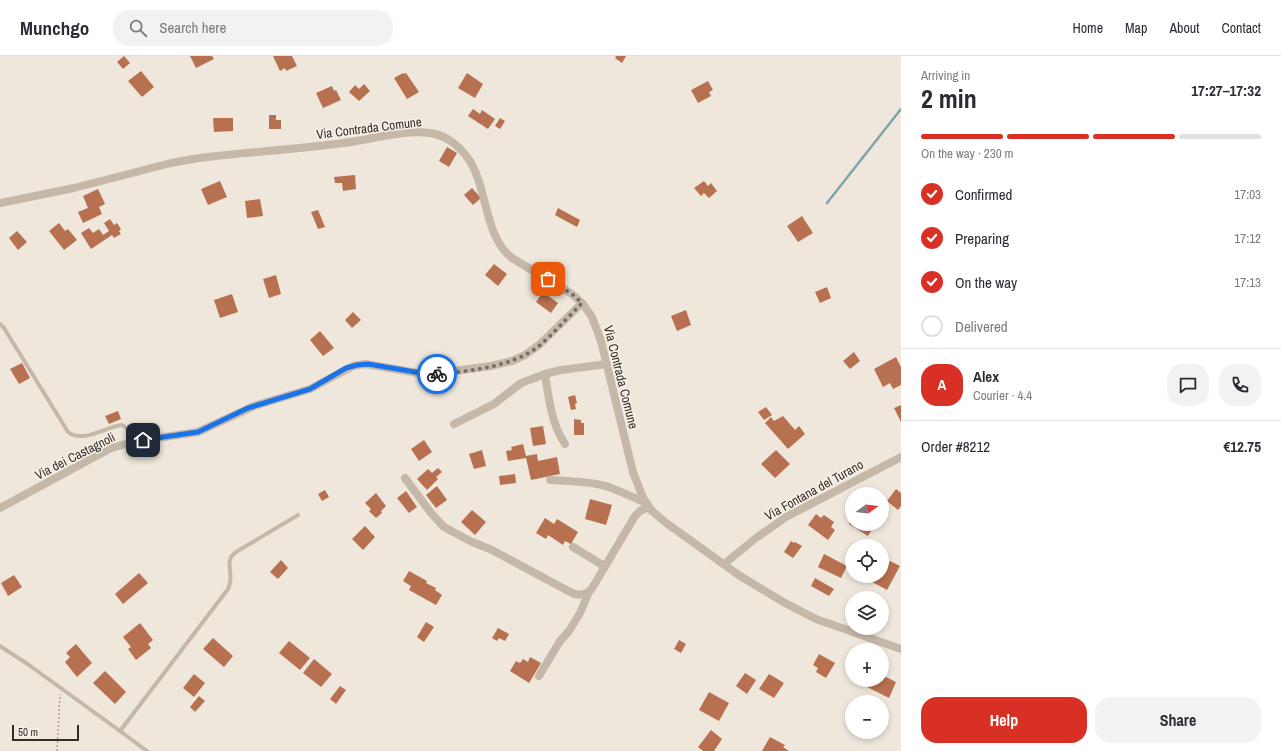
<!DOCTYPE html>
<html lang="en">
<head>
<meta charset="utf-8">
<style>
  body { margin:0; font-family:"Archivo Narrow",sans-serif; background:#f2f2f3; color:#2b2b33; height:100vh; display:flex; flex-direction:column; font-size:15px; white-space:nowrap }
  * { box-sizing:border-box; margin:0 }
  p { font-size:13px; color:#7c7c81 }
  .icon { flex:none; width:22px; height:22px; fill:none; stroke:currentColor; stroke-width:2; stroke-linecap:round; stroke-linejoin:round }
  .map { position:relative; flex:1; overflow:hidden }
  .details { display:flex; flex-direction:column; background:#fff; width:380px }
  .details>* { flex:none }
  .needle { width:26px; rotate:75deg }
  .buttons { position:absolute; left:845px; top:431px; display:grid; gap:8px }
  .buttons a { display:grid; place-items:center; width:44px; height:44px; border-radius:50%; background:#fff; box-shadow:0 2px 6px #0003; font-size:20px }
  .scale { position:absolute; left:12px; bottom:10px; width:67px; box-sizing:border-box; padding-left:4px; border:2px solid #332c28; border-top:0; font-size:11px; line-height:14px; white-space:nowrap; color:#332c28; -webkit-text-stroke:3px #f7f1e7; paint-order:stroke }
  .pin { position:absolute; display:grid; place-items:center; width:34px; height:34px; color:#fff; margin:-17px; border-radius:8px; box-shadow:0 2px 6px #0006 }
  .courier { position:absolute; display:grid; place-items:center; width:40px; height:40px; margin:-20px; border:3px solid #1a73e8; border-radius:50%; background:#fff; color:#222; box-shadow:0 1px 5px #0007 }
  .headline em { font-style:normal; font-weight:700 }
  .headline div { display:flex; flex-direction:column-reverse }
  .headline { display:flex; align-items:center; justify-content:space-between; height:68px; padding:0 20px }
  h1 { font-size:26px; font-weight:700; line-height:30px }
  .bar { display:grid; grid-template-columns:repeat(4,1fr); gap:6px 4px; align-content:center; height:48px; padding:0 20px }
  .bar i { height:5px; border-radius:3px; background:#e1e1e2 }
  .bar .active { background:#d93025 }
  .bar p { grid-column:span 4 }
  .line { display:flex; align-items:center; gap:10px; padding:0 20px; border-top:1px solid #e1e1e2 }
  .line div { flex:1 }
  .round { display:grid; place-items:center; flex:none; width:42px; height:42px; border-radius:16px; background:#f2f2f3 }
  ol { padding:0 20px; list-style:none }
  li { display:flex; align-items:center; gap:12px; height:44px }
  li p { margin-inline-start:auto }
  li .icon { padding:4px; border-radius:50%; background:#d93025; color:#fff; stroke-width:4 }
  li:last-child { color:#7c7c81 }
  li i { width:22px; height:22px; border:2px solid #e1e1e2; border-radius:50% }
  .button { display:flex; gap:8px; margin-top:auto; padding:8px 20px }
  .button a { flex:1; height:46px; border-radius:16px; background:#d93025; color:#fff; font-size:16px; font-weight:700; line-height:46px; text-align:center }
  .button a+a { background:#f2f2f3; color:#2b2b33 }
  header { display:flex; align-items:center; gap:24px; box-sizing:border-box; height:56px; padding:0 20px; background:#fff; border-bottom:1px solid #e1e1e2 }
  header strong { font-size:19px }
  nav { display:flex; gap:22px; margin-inline-start:auto; font-size:14px }
  .search { width:280px; height:36px; background:#f2f2f3; display:flex; align-items:center; gap:10px; box-sizing:border-box; padding:0 14px; border-radius:16px; color:#7c7c81; font-size:15px }
  main { display:flex; flex:1; min-height:0 }
  .map>svg:first-child { display:block }
  .lines { fill:none; stroke-linecap:round; stroke-linejoin:round }
  .stream { stroke:#7ea4a9; stroke-width:2.5 }
  .building { fill:#b87150 }
  .path { stroke:#b1a293; stroke-width:1.5; stroke-dasharray:2 2; stroke-linecap:butt }
  .service { stroke:#c5b8a9; stroke-width:4 }
  .minor { stroke:#c5b8a9; stroke-width:8 }
  .done { stroke:#756d67; stroke-width:4; stroke-dasharray:0 7.2 }
  .route { stroke:#1a73e8; stroke-width:5 }
  .labels { text-anchor:middle; dominant-baseline:central; stroke-width:3; stroke-linejoin:round; paint-order:stroke }
  .street-label { font-size:13px; fill:#332c28; stroke:#f7f1e7 }
</style>
</head>
<body>
<header>
<strong>Munchgo</strong>
<div class="search"><svg class="icon" aria-label="search" viewBox="0 0 24 24"><circle cx="10" cy="10" r="6"/><path d="M15 15l6 6"/></svg>Search here</div>
<nav><a>Home</a><a>Map</a><a>About</a><a>Contact</a></nav>
</header>
<main>
<div class="map">
<svg width="901" height="695" viewBox="0 0 901 695">
  <rect width="100%" height="100%" fill="#efe7dc"/>
  <g class="lines">
    <polyline class="stream" points="827,147 901,53"/>
  </g>
  <g class="building">
    <polygon points="124,0 130,7 123,13 117,6"/>
    <polygon points="190,0 212,0 214,3 196,12"/>
    <polygon points="273,0 292,0 297,10 286,15 285,12 280,15"/>
    <polygon points="616,0 626,0 622,7 615,2"/>
    <polygon points="141,15 154,31 142,41 128,25"/>
    <polygon points="403,17 404,18 406,17 419,36 407,43 394,22"/>
    <polygon points="467,17 483,28 475,42 458,32"/>
    <polygon points="708,25 713,34 709,36 711,40 698,47 691,34"/>
    <polygon points="364,28 370,35 359,45 349,36 355,29 359,33"/>
    <polygon points="332,30 334,35 336,34 341,44 323,52 316,37"/>
    <polygon points="473,53 480,58 482,54 495,63 488,73 468,60"/>
    <polygon points="269,59 276,59 276,64 281,64 281,73 269,73"/>
    <polygon points="213,62 233,62 233,75 214,76"/>
    <polygon points="500,62 505,65 500,73 495,70"/>
    <polygon points="447,91 457,97 449,111 439,105"/>
    <polygon points="355,119 356,133 343,135 342,127 335,127 334,121"/>
    <polygon points="220,125 227,141 208,149 201,133"/>
    <polygon points="704,125 708,130 711,127 717,135 709,142 704,137 701,140 694,132"/>
    <polygon points="472,132 481,142 473,149 464,139"/>
    <polygon points="98,133 105,148 99,151 102,158 83,167 78,156 88,152 83,140"/>
    <polygon points="260,143 263,160 247,162 245,145"/>
    <polygon points="558,152 580,164 577,171 555,159"/>
    <polygon points="318,154 325,171 318,173 311,156"/>
    <polygon points="802,160 813,177 798,186 787,170"/>
    <polygon points="110,163 114,169 117,167 121,173 119,175 121,178 114,182 112,179 91,193 81,177 89,172 93,177 99,173 103,179 109,175 104,167"/>
    <polygon points="59,167 65,175 68,173 77,184 64,194 49,175"/>
    <polygon points="17,175 27,186 18,194 9,182"/>
    <polygon points="494,208 507,218 498,230 485,219"/>
    <polygon points="276,219 281,238 269,242 263,223"/>
    <polygon points="827,231 831,242 820,247 815,236"/>
    <polygon points="543,236 558,247 551,257 536,246"/>
    <polygon points="232,238 238,256 220,262 214,244"/>
    <polygon points="686,254 691,269 677,275 671,260"/>
    <polygon points="353,256 361,264 352,272 345,264"/>
    <polygon points="320,275 334,292 323,300 310,284"/>
    <polygon points="854,296 860,305 850,313 843,305"/>
    <polygon points="896,301 901,311 901,329 893,333 890,327 883,331 874,313"/>
    <polygon points="22,307 30,322 19,328 10,313"/>
    <polygon points="575,339 577,347 575,348 576,353 571,354 568,341"/>
    <polygon points="901,349 901,366 894,352"/>
    <polygon points="766,351 772,359 764,364 758,356"/>
    <polygon points="118,355 121,363 109,368 105,360"/>
    <polygon points="783,360 795,374 799,370 805,378 788,393 765,367 771,361 774,365"/>
    <polygon points="574,363 581,364 581,367 584,367 584,379 574,379"/>
    <polygon points="543,370 546,388 533,390 530,372"/>
    <polygon points="424,384 432,396 419,405 411,393"/>
    <polygon points="523,388 526,400 537,398 538,405 557,401 560,418 531,424 526,402 508,405 506,395 512,394 511,391"/>
    <polygon points="482,394 486,410 474,413 469,398"/>
    <polygon points="776,394 790,408 775,422 761,408"/>
    <polygon points="438,412 442,416 436,421 438,423 427,434 417,423 428,413 432,417"/>
    <polygon points="515,418 516,427 500,429 499,420"/>
    <polygon points="437,430 447,444 436,452 426,439"/>
    <polygon points="896,433 901,437 901,450 898,454 887,445"/>
    <polygon points="325,434 329,441 322,445 318,438"/>
    <polygon points="406,435 417,451 409,457 397,442"/>
    <polygon points="376,437 386,450 381,455 382,457 376,462 369,455 371,453 365,447"/>
    <polygon points="590,443 612,449 606,469 585,463"/>
    <polygon points="472,454 486,466 475,479 461,466"/>
    <polygon points="816,458 821,462 824,459 834,466 831,471 835,474 828,484 808,469"/>
    <polygon points="545,462 554,468 557,463 578,476 571,488 565,485 563,489 548,479 546,483 536,477"/>
    <polygon points="852,463 852,468 875,468 868,480 849,468"/>
    <polygon points="365,470 375,481 363,494 352,483"/>
    <polygon points="791,485 794,487 795,486 802,490 793,502 784,496"/>
    <polygon points="824,498 847,510 841,522 818,511"/>
    <polygon points="281,504 288,512 278,523 270,516"/>
    <polygon points="890,505 900,510 887,534 861,520 882,520 882,510 886,513"/>
    <polygon points="409,515 427,525 426,527 436,532 435,534 442,539 436,549 409,534 411,530 403,525"/>
    <polygon points="139,517 148,527 123,548 115,538"/>
    <polygon points="14,519 22,531 8,540 1,527"/>
    <polygon points="815,522 834,533 829,540 811,530"/>
    <polygon points="426,566 434,571 424,586 417,581"/>
    <polygon points="140,567 153,584 148,588 151,592 136,604 128,593 131,591 123,581"/>
    <polygon points="498,572 509,578 505,585 499,582 497,585 492,582"/>
    <polygon points="213,582 233,600 224,611 203,593"/>
    <polygon points="679,584 686,588 681,597 674,593"/>
    <polygon points="289,585 310,602 300,614 279,597"/>
    <polygon points="76,588 92,607 77,621 65,606 70,601 66,597"/>
    <polygon points="819,598 835,607 826,622 816,616 818,612 813,609"/>
    <polygon points="530,601 541,607 529,627 510,615 516,605 520,607 523,603 528,606"/>
    <polygon points="314,603 332,618 321,631 303,617"/>
    <polygon points="105,615 126,636 115,648 93,627"/>
    <polygon points="745,617 756,624 747,638 736,630"/>
    <polygon points="194,618 205,627 194,641 183,632"/>
    <polygon points="769,618 784,627 774,642 759,633"/>
    <polygon points="882,619 896,626 889,642 863,629 865,624 882,624"/>
    <polygon points="340,630 346,634 336,648 330,643"/>
    <polygon points="709,636 729,647 719,665 699,654"/>
    <polygon points="199,640 205,645 195,656 190,651"/>
    <polygon points="711,674 722,683 714,695 703,695 698,691"/>
    <polygon points="770,681 785,689 783,691 789,695 762,695"/>
  </g>
  <g class="lines">
    <polyline class="path" points="57,695 60,638"/>
    <g class="service">
      <path d="M0,268L4,272L68,376C83,388 107,370 122,369C129,372 130,379 132,386"/>
      <path d="M0,590L29,609L120,675L228,533C236,517 222,506 236,496L298,459"/>
      <polyline points="120,675 147,695"/>
    </g>
    <g class="minor">
      <path d="M0,147L74,132L171,107L193,103C243,96 293,94 343,87C370,84 404,73 430,77C445,79 458,89 467,101C488,128 483,180 512,202L572,238L583,248L592,261L601,285L633,416L643,442L652,455L665,466L740,520L785,547L816,563L901,593"/>
      <polyline points="454,368 494,348 521,327 545,318"/>
      <path d="M565,388C551,367 549,343 545,318L561,314L607,308"/>
      <path d="M405,422L431,457L444,471L470,485L492,494L572,537C579,540 585,539 591,534L635,460L640,455L649,451"/>
      <path d="M550,424C569,425 588,425 606,430C620,435 633,441 646,447"/>
      <polyline points="0,452 111,392 137,385 198,376 254,350 310,333 353,310 365,308 418,317 432,318 491,310 512,305 525,299 539,289 582,247"/>
      <polyline points="573,491 604,510"/>
      <polyline points="724,508 756,482 786,461 901,401"/>
      <polyline points="539,620 560,585 569,575 580,557 589,536"/>
    </g>
  </g>
  <g class="lines">
    <path class="done" d="M437,318C470,315 512,311 539,290C554,277 568,261 582,247L572,238L548,223"/>
    <polyline class="route" points="143,384 198,376 248,352 310,333 346,312 357,309 368,308 415,316 437,318"/>
  </g>
  <g class="labels">
    <g class="street-label">
      <text transform="translate(369 72) rotate(-7)">Via Contrada Comune</text>
      <text transform="translate(621 321) rotate(76)">Via Contrada Comune</text>
      <text transform="translate(75 400) rotate(-27)">Via dei Castagnoli</text>
      <text transform="translate(814 434) rotate(-29)">Via Fontana del Turano</text>
    </g>
  </g>
</svg>
<div class="buttons">
<a><svg class="needle" viewBox="-14 -14 28 28"><path d="M0-13l5 13h-10z" fill="#e53935"/><path d="M0 13l5-13h-10z" fill="#7c7c81"/></svg></a>
<a><svg class="icon" aria-label="locate" viewBox="0 0 24 24"><circle cx="12" cy="12" r="6"/><path d="M12 2v4M12 18v4M2 12h4M18 12h4"/></svg></a>
<a><svg class="icon" aria-label="layers" viewBox="0 0 24 24"><path d="M12 4l9 5-9 5-9-5zM3 14l9 5 9-5"/></svg></a>
<a>+</a>
<a>−</a>
</div>
<div class="scale">50 m</div>
<div class="pin" style="left:548px;top:223px;background:#ea580c"><svg class="icon" aria-label="bag" viewBox="0 0 24 24"><path d="M5 8h14l-1 12H6zM9 8a3 3 0 0 1 6 0"/></svg></div>
<div class="pin" style="left:143px;top:384px;background:#1f2937"><svg class="icon" aria-label="home" viewBox="0 0 24 24"><path d="M3 11l9-7 9 7M6 9v11h12V9"/></svg></div>
<div class="courier" style="left:437px;top:318px"><svg class="icon" aria-label="bike" viewBox="0 0 24 24"><circle cx="6" cy="16" r="4"/><circle cx="18" cy="16" r="4"/><path d="M6 16l4-8h5l3 8M10 8l3 8H6M13 5h3"/></svg></div>
</div>
<section class="details">
<div class="headline"><div><h1>2 min</h1><p>Arriving in</p></div><em>17:27–17:32</em></div>
<div class="bar"><i class="active"></i><i class="active"></i><i class="active"></i><i></i><p>On the way · 230 m</p></div>
<ol>
<li><svg class="icon" aria-label="check" viewBox="0 0 24 24"><path d="M5 12l5 5 9-10"/></svg>Confirmed<p>17:03</p></li>
<li><svg class="icon" aria-label="check" viewBox="0 0 24 24"><path d="M5 12l5 5 9-10"/></svg>Preparing<p>17:12</p></li>
<li><svg class="icon" aria-label="check" viewBox="0 0 24 24"><path d="M5 12l5 5 9-10"/></svg>On the way<p>17:13</p></li>
<li><i></i>Delivered</li>
</ol>
<div class="line" style="height:72px"><b class="round" style="background:#d93025;color:#fff">A</b><div><b>Alex</b><p>Courier · 4.4</p></div><a class="round"><svg class="icon" aria-label="chat" viewBox="0 0 24 24"><path d="M4 5h16v11H9l-5 4z"/></svg></a><a class="round"><svg class="icon" aria-label="phone" viewBox="0 0 24 24"><path d="M5 4h4l2 5-3 2q2 4 5 5l2-3 5 2v4C11 20 4 13 5 4z"/></svg></a></div>
<div class="line" style="height:52px"><div>Order #8212</div><b>€12.75</b></div>
<div class="button"><a>Help</a><a>Share</a></div>
</section>
</main>
</body>
</html>
